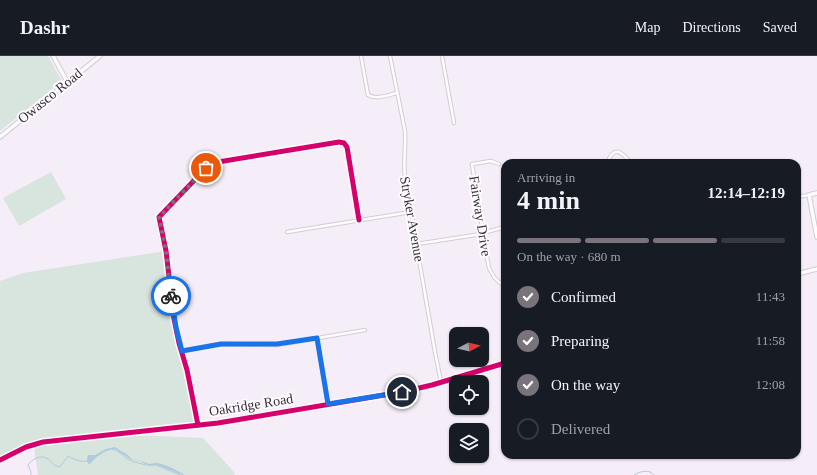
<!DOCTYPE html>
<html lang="en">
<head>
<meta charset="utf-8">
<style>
  body { margin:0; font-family:"Times New Roman",serif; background:#20242c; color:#f1f3f6; height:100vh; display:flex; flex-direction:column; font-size:15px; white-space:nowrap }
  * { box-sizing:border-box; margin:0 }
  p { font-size:13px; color:#9ea1a6 }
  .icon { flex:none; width:22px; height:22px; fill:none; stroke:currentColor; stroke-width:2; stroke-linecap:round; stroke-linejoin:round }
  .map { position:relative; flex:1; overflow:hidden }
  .details { position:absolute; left:501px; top:103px; width:300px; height:300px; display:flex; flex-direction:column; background:#171b24; border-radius:12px; box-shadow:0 1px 3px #0004 }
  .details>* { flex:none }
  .needle { width:26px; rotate:83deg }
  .buttons { position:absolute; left:449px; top:271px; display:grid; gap:8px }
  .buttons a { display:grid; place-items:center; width:40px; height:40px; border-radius:8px; background:#171b24; box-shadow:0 1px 3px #0004; font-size:20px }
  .pin { position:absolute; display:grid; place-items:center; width:34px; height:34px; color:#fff; margin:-17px; border:2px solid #fff; border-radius:50%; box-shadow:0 1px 4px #0007 }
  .courier { position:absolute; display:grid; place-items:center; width:40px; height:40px; margin:-20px; border:3px solid #1a73e8; border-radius:50%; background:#fff; color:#222; box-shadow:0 1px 5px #0007 }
  .headline em { font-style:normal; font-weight:600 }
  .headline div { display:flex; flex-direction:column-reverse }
  .headline { display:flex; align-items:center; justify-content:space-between; height:68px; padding:0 16px }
  h1 { font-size:26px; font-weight:600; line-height:30px }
  .bar { display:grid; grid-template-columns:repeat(4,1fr); gap:6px 4px; align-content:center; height:48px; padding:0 16px }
  .bar i { height:5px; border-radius:3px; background:#363941 }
  .bar .active { background:#79737b }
  .bar p { grid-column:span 4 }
  ol { padding:0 16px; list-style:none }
  li { display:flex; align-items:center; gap:12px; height:44px }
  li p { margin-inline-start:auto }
  li .icon { padding:4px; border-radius:50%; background:#79737b; color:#fff; stroke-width:4 }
  li:last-child { color:#9ea1a6 }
  li i { width:22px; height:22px; border:2px solid #363941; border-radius:50% }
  header { display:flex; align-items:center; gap:24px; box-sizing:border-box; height:56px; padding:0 20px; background:#171b24; border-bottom:1px solid #363941 }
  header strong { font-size:19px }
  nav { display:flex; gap:22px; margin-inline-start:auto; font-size:14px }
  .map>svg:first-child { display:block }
  .green { fill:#d8e4de }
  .water { fill:#afcbdd }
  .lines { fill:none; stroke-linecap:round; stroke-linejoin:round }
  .stream { stroke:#afcbdd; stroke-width:1 }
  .street-casing { stroke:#d2cdd4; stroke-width:4.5 }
  .secondary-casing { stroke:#d2cdd4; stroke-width:5.5 }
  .street { stroke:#fefcfe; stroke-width:2.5 }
  .secondary { stroke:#fefcfe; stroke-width:3.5 }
  .cycleway-casing { stroke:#fefbff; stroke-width:8 }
  .cycleway { stroke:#d6006c; stroke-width:5 }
  .done { stroke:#79737b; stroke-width:4; stroke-dasharray:0 7.2 }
  .route { stroke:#1a73e8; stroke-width:5 }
  .labels { text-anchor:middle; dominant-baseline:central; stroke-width:4; stroke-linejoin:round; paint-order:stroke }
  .street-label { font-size:14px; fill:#363138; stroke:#fefbff }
</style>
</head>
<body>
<header>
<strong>Dashr</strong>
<nav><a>Map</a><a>Directions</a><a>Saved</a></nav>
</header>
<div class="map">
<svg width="817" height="419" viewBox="0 0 817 419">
  <rect width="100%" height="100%" fill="#f5eef8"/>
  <g class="green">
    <polygon points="0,0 48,0 62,25 0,75"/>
    <polygon points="51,116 66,143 19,170 3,142"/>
    <polygon points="166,195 198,369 131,379 203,382 233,415 235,419 38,419 34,391 21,393 0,403 0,225 23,217"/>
  </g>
  <path class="water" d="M115,391C118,393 121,395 125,397C128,399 129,401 132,403C137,404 142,405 147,407C150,409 152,407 156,407C162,407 180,415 184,419H182L175,416L157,409L149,410L140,405L130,403L115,393C104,394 97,400 90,408H89C86,406 87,402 88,399H95L106,393Z"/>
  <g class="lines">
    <g class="stream">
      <path d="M111,393C118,394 121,398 126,402C132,406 139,407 146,409"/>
      <polyline points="153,409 156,409 180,419"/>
      <path d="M31,419V416L28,409C32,403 41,398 48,403C53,407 54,410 60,411L68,400C75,404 80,406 87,405"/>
      <path d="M634,419C640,415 650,413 654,419"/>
    </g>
    <defs>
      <g id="street">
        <path d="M361,0L368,39C376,44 388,39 397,37"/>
        <path d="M390,0L405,75C406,91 403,106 405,121L426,244L435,296L441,326"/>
        <polyline points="442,0 454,67"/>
        <path d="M607,107C614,89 621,95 631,107"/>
        <polyline points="499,108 491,105 472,108 486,196 489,212 494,221 499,226 505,230"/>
        <polyline points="797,141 809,139"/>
        <polyline points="287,176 411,156"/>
        <polyline points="417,188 475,179 505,171"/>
        <polyline points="317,282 328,348"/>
        <polyline points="182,295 221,288 277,289 365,274"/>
        <polyline points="198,369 187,314 179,287 174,263 166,195 159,161 206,112 212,107 339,86 344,87 347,91 359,164"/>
      </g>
      <g id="secondary">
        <polyline points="53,0 68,27"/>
        <polyline points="0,81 32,55 100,0"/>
        <polyline points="817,137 809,139 817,181"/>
        <polyline points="797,218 817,213"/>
        <polyline points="0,404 26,391 43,386 218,367 402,336 432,329 505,307"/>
      </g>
    </defs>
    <use href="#street" class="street-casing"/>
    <use href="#secondary" class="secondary-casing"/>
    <use href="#street" class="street"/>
    <use href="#secondary" class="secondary"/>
    <defs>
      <g id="cycleway">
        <polyline points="198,369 187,314 179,287 174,263 166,195 159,161 206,112 212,107 339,86 344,87 347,91 359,164"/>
        <polyline points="0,404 26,391 43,386 218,367 402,336 432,329 505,307"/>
      </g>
    </defs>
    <use href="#cycleway" class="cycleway-casing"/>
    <use href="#cycleway" class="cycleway"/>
  </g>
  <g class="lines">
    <polyline class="done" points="171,240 166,195 159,161 206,112"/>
    <polyline class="route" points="171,240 176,271 182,295 221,288 277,288 317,282 328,348 402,336"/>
  </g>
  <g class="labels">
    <g class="street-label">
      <text transform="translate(50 40) rotate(-39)">Owasco Road</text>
      <text transform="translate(480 160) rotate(81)">Fairway Drive</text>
      <text transform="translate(412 163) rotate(80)">Stryker Avenue</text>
      <text transform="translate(251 349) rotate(-9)">Oakridge Road</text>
    </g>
  </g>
</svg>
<div class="buttons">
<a><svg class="needle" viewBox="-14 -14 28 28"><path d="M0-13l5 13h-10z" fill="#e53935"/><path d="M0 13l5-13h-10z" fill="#9ea1a6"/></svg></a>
<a><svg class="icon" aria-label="locate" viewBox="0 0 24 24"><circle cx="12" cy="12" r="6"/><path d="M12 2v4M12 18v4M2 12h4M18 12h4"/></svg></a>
<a><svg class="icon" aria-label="layers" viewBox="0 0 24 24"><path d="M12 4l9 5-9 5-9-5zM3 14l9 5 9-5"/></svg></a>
</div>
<div class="pin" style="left:206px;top:112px;background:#ea580c"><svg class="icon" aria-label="bag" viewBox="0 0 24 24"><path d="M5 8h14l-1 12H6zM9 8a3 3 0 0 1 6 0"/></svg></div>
<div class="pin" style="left:402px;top:336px;background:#1f2937"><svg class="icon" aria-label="home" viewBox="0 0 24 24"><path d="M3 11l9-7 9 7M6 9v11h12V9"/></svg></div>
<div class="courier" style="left:171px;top:240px"><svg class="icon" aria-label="bike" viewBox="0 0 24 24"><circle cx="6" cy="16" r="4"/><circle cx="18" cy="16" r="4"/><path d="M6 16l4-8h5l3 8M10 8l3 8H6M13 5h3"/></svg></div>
<section class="details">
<div class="headline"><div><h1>4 min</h1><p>Arriving in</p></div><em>12:14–12:19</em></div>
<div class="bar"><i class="active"></i><i class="active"></i><i class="active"></i><i></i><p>On the way · 680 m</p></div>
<ol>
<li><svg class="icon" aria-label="check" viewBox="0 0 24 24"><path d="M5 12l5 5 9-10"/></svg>Confirmed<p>11:43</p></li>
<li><svg class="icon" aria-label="check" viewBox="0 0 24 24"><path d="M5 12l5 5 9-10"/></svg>Preparing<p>11:58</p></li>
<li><svg class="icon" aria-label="check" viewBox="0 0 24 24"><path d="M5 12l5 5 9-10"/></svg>On the way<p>12:08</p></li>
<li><i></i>Delivered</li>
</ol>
</section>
</div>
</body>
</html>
